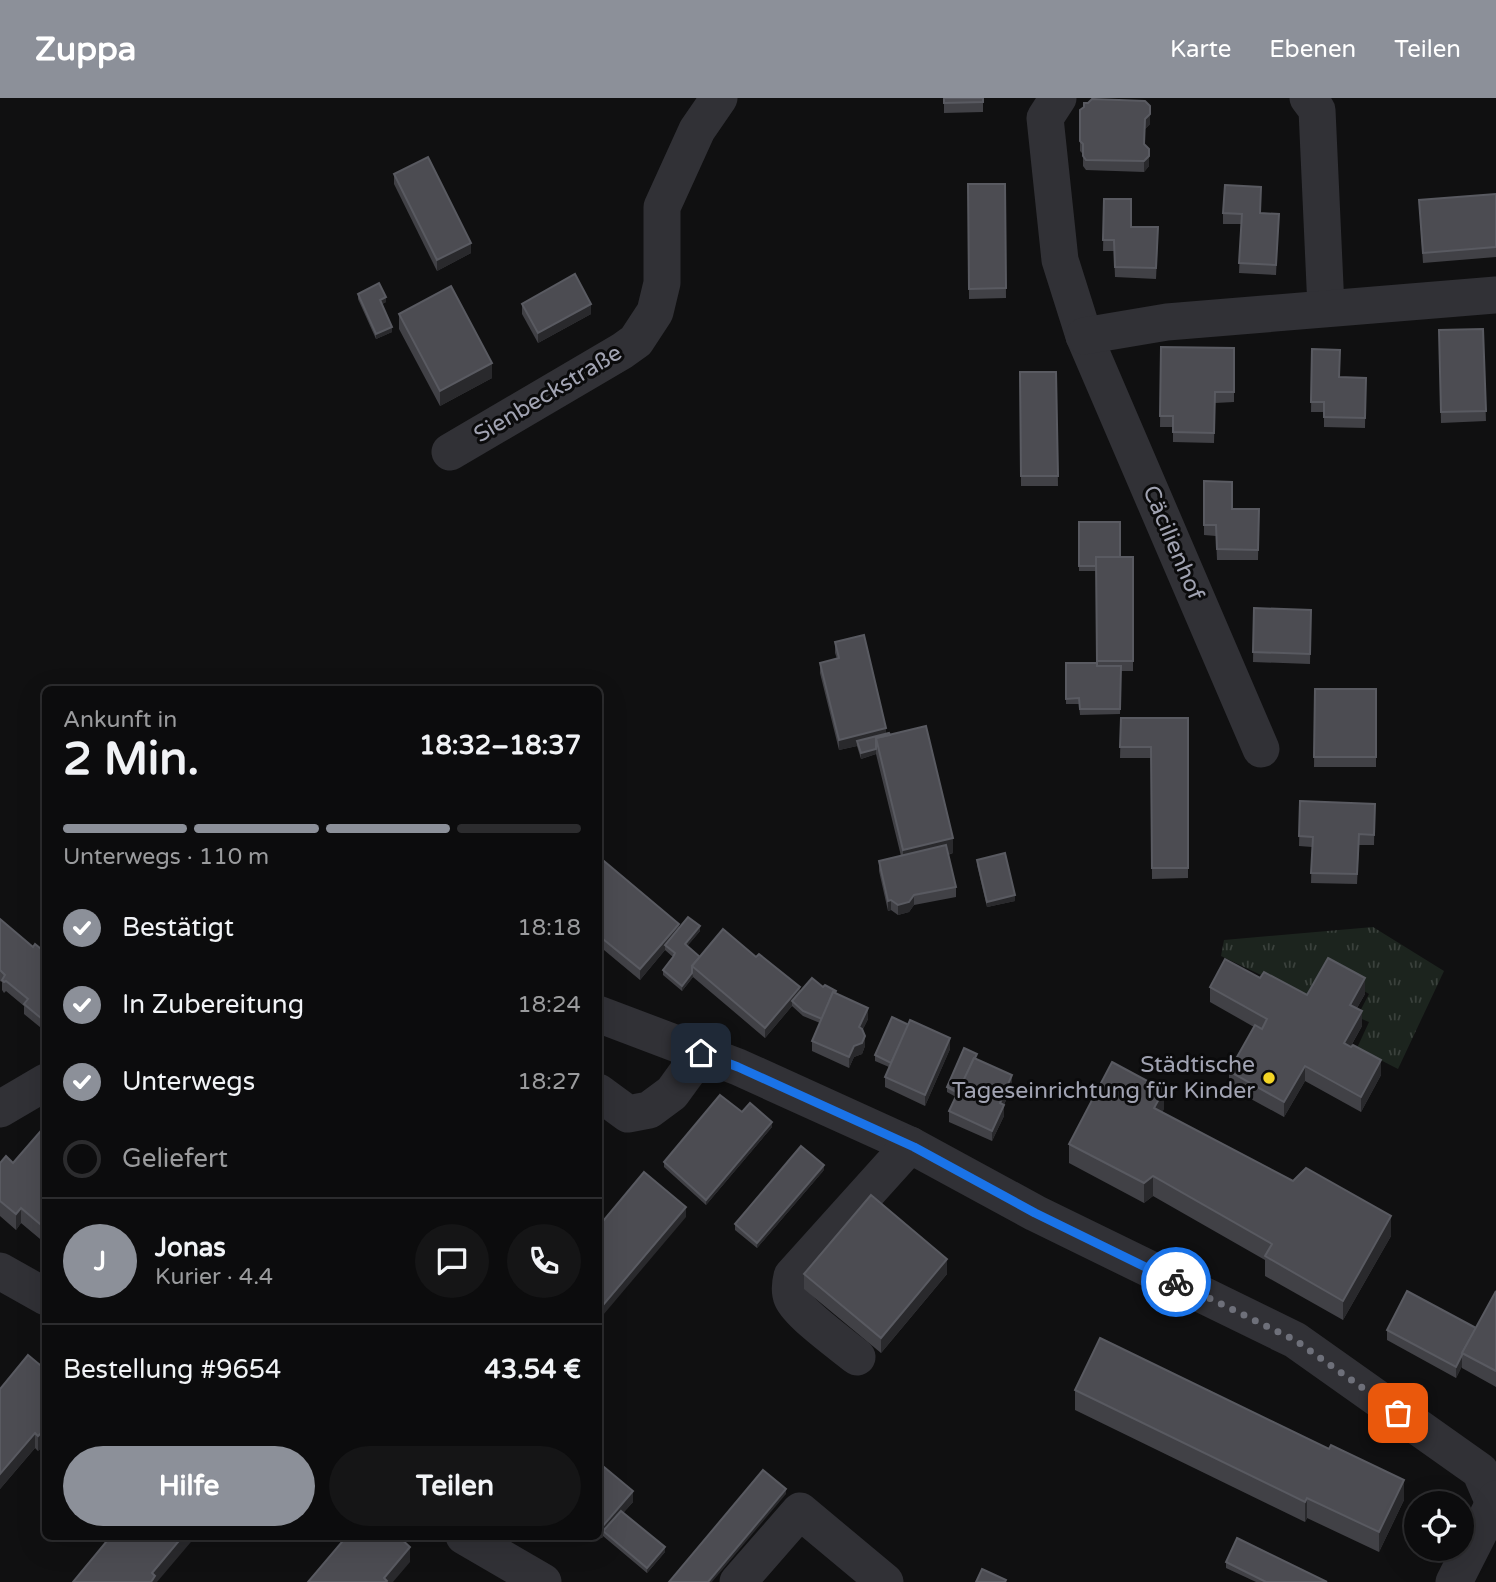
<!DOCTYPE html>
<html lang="de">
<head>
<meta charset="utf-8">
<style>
  body { margin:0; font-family:"Varela Round",sans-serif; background:#151516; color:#f1f3f6; height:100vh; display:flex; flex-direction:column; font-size:26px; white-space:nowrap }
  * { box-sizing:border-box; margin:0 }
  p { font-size:23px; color:#9a9b9d }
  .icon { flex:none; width:38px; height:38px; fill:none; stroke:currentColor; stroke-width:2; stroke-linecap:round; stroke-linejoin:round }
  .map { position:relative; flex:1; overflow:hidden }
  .panel { position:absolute; left:42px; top:588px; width:560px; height:854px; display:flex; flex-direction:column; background:#0c0c0d; border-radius:10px; box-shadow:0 7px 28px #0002,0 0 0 2px #2c2c2e }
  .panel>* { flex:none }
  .controls { position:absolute; left:1404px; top:1393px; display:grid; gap:14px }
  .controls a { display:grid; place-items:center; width:70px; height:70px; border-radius:50%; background:#0c0c0d; box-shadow:0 7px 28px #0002,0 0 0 2px #2c2c2e; font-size:35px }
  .pin { position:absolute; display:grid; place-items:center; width:60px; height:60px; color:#fff; margin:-30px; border-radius:14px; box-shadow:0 4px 10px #0006 }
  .courier { position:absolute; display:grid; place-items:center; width:70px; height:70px; margin:-35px; border:5px solid #1a73e8; border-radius:50%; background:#fff; color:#222; box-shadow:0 2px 9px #0007 }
  .head em { font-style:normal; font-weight:700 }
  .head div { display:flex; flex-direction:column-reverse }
  .head { display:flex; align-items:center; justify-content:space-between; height:119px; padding:0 21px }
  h1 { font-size:46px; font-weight:700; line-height:52px }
  .bar { display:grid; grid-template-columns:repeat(4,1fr); gap:10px 7px; align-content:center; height:84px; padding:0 21px }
  .bar i { height:9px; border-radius:5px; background:#2c2c2e }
  .bar .on { background:#8c9099 }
  .bar p { grid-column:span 4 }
  .line { display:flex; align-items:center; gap:18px; padding:0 21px; border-top:2px solid #2c2c2e }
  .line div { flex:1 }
  .round { display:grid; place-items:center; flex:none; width:74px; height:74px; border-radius:37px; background:#151516 }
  ol { padding:0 21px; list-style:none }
  li { display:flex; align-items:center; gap:21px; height:77px }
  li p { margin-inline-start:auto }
  li .icon { padding:7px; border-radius:50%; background:#8c9099; color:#fff; stroke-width:4 }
  li:last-child { color:#9a9b9d }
  li i { width:38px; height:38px; border:4px solid #2c2c2e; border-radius:50% }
  .action { display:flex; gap:14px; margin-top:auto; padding:14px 21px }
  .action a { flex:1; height:80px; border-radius:42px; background:#8c9099; color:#fff; font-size:28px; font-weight:700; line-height:80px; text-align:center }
  .action a+a { background:#151516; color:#f1f3f6 }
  header { display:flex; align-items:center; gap:42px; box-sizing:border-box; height:98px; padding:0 35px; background:#8c9099; color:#fff }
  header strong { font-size:33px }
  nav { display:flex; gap:38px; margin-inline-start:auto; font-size:24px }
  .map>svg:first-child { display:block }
  .grass { fill:url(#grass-tufts) }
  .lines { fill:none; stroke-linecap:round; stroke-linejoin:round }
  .minor { stroke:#313136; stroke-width:37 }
  .wall { fill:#414146 }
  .shaded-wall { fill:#29292c }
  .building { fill:#4c4c52; stroke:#595a61; stroke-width:2 }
  .done { stroke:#6e707a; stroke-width:7; stroke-dasharray:0 12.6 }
  .route { stroke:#1a73e8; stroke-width:9 }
  .poi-dot { fill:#f3d525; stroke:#0b0b0c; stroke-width:2.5 }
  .labels { text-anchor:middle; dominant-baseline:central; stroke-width:6; stroke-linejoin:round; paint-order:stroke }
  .street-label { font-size:23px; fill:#a1a3b2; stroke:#0b0b0c }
  .poi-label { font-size:23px; fill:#a1a3b2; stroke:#0b0b0c; text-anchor:end }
</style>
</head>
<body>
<header>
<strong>Zuppa</strong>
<nav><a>Karte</a><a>Ebenen</a><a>Teilen</a></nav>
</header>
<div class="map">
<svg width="1496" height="1484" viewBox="0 0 1496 1484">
  <defs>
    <pattern id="grass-tufts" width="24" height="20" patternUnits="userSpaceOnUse" patternTransform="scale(1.75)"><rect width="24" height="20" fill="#1c241e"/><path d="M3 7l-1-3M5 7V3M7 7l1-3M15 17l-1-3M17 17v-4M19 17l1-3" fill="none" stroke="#3a413c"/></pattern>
  </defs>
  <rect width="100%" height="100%" fill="#101011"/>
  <polygon class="grass" points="1373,829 1444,873 1398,971 1357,950 1369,924 1357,919 1369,896 1327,871 1305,898 1221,858 1224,842"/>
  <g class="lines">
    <g class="minor">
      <polyline points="1058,0 1045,20 1060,162 1084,238 1261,651"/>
      <polyline points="1308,0 1317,12 1326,210"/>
      <polyline points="1084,238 1167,224 1496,197"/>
      <polyline points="450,354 622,253 636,243 655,214 662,185 662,109 697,32 719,0"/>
      <polyline points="598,916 738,969 910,1047 1035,1115 1295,1242 1480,1373 1496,1410"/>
      <polyline points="598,994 628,1016 649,1012 672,995 701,955"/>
      <polyline points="0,1011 46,984"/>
      <polyline points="0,1173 46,1199"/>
      <path d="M857,1259C841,1246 799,1216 792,1200C789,1193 790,1186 792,1178L910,1047"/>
      <polyline points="464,1438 543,1484"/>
      <polyline points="738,1484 800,1413 885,1484"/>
      <polyline points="1454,1484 1496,1401"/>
    </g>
  </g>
  <g class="wall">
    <polygon points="944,0 983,0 983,14 944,15"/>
    <polygon points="1150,8 1150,26 1145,31 1144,46 1149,68 1144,74 1086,72 1083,68 1083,56 1080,53 1080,12"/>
    <polygon points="394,76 471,155 437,173 394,86"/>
    <polygon points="968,86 1005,86 1006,200 969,201"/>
    <polygon points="1496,96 1496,159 1423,165 1419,102"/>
    <polygon points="1261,100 1260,115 1279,116 1276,177 1239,175 1241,126 1223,126 1223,115"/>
    <polygon points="1104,101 1131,129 1158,140 1156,181 1115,179 1114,153 1103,153"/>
    <polygon points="358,196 386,204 382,206 392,234 376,241 358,201"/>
    <polygon points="522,206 591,216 538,245 522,216"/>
    <polygon points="399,216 492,280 440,308 399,231"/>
    <polygon points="1483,231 1486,323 1441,325 1439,232"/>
    <polygon points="1161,249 1234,250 1234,304 1215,305 1214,345 1173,344 1173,329 1160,329"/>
    <polygon points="1312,251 1340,279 1366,280 1365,330 1324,329 1324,314 1311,314"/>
    <polygon points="1020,274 1056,274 1058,388 1021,388"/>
    <polygon points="1204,383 1232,411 1259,411 1258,462 1217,462 1216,438 1204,437"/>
    <polygon points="1079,424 1120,459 1133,459 1133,573 1121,573 1120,616 1080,617 1079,606 1066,606 1066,565 1096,565 1096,473 1079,473"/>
    <polygon points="1254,510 1311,512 1310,566 1253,564"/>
    <polygon points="835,544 953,755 948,757 956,789 956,799 914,807 909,814 898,817 891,812 888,813 879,773 879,763 901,758 876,656 861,661 857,648 839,652 820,575 820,565 837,561 835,555"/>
    <polygon points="1315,591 1376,591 1376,669 1314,669"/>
    <polygon points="1121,620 1188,620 1188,780 1152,781 1151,660 1120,660"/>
    <polygon points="1300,703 1375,706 1374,747 1359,747 1357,786 1311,785 1312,749 1299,748"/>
    <polygon points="598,758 679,831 700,833 687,848 700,859 800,894 823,889 836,896 868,921 863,931 865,948 862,956 854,959 849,970 812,953 812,943 820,925 803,918 792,908 765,940 693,879 682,893 663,877 663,872 673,859 665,852 640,882 598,847"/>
    <polygon points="977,762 1015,803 987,809 977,767"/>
    <polygon points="0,821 33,849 46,855 46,934 24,916 24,908 6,893 4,895 2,892 2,884 0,883"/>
    <polygon points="1260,880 1307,897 1365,896 1357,910 1362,928 1351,948 1381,977 1361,1014 1305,983 1284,1019 1229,989 1229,973 1254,929 1210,904 1210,889"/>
    <polygon points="950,951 925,1008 885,989 885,979 889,969 875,963 875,957"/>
    <polygon points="977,961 1012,987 1004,1007 1004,1018 992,1043 949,1024 949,1013 956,999 947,994 947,989"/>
    <polygon points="1164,1011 1162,1014 1391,1138 1343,1222 1265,1178 1265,1162 1153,1098 1144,1105 1069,1065 1069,1046"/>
    <polygon points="742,1014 772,1029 706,1107 664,1069 664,1064"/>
    <polygon points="46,1027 46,1146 21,1125 16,1132 0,1118 0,1065 13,1065"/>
    <polygon points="824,1072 757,1150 735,1132 735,1126"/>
    <polygon points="804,1176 947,1176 881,1255 804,1191"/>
    <polygon points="1496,1193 1496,1289 1462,1270 1462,1268 1456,1280 1387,1242 1387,1232 1476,1230"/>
    <polygon points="46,1272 46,1345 38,1353 35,1350 0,1391 0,1291"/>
    <polygon points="1075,1292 1404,1402 1379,1454 1307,1420 1305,1424 1075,1312"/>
    <polygon points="598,1364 633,1404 623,1415 665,1454 647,1475 603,1438 602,1440 598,1437"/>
    <polygon points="1226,1464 1327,1484 1256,1484 1226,1470"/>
  </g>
  <g class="shaded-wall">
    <polygon points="1150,16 1150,26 1145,31 1145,21"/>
    <polygon points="1149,51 1149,68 1144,74 1144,63"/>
    <polygon points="471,145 471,155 437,173 437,162"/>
    <polygon points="386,199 386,204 380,207 380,202"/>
    <polygon points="591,206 591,216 538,245 538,235"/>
    <polygon points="392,229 392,234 376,241 376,236"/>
    <polygon points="492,265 492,280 440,308 440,293"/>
    <polygon points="886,630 886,641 857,643 857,648 839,652 839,642"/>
    <polygon points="876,651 876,656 861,661 861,655"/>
    <polygon points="953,740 953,755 903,767 903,752"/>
    <polygon points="914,797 914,807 909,814 898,817 898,807"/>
    <polygon points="1015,797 1015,803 987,809 987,804"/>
    <polygon points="891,802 891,812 888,813 888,803"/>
    <polygon points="679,826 679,836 665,847 665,852 640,882 640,871"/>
    <polygon points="700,828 700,833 685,851 685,846"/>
    <polygon points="692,875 693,879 682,893 682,888"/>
    <polygon points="1365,880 1365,896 1350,922 1350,907"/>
    <polygon points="800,889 800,900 792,903 792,908 765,940 765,930"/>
    <polygon points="868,910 868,921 859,939 859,929"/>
    <polygon points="1362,913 1362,928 1344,960 1344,945"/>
    <polygon points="865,938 865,948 862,956 854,959 849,970 849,959 854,948"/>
    <polygon points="950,940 950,951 925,1008 925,997"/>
    <polygon points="1381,962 1381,977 1361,1014 1361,999"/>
    <polygon points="1305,968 1305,983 1284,1019 1284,1004"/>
    <polygon points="1012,977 1012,987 1000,1016 1000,1005"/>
    <polygon points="1164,992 1164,1011 1154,1029 1154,1010"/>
    <polygon points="1004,1007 1004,1018 992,1043 992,1033"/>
    <polygon points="772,1024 772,1029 706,1107 706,1102"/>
    <polygon points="824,1067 824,1072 757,1150 757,1145"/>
    <polygon points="1153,1078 1153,1098 1144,1105 1144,1085"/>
    <polygon points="686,1109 686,1119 598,1223 598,1213"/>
    <polygon points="21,1110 21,1125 16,1132 16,1116"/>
    <polygon points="1391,1118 1391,1138 1343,1222 1343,1203"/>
    <polygon points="947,1161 947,1176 881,1255 881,1240"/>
    <polygon points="1462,1257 1462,1268 1456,1280 1456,1269"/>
    <polygon points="46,1323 46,1345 38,1353 38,1338"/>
    <polygon points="35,1335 35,1350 0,1391 0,1376"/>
    <polygon points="1404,1382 1404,1402 1379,1454 1379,1434"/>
    <polygon points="786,1391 786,1396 712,1484 708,1484"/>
    <polygon points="633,1393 633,1404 605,1435 603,1433 603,1438 602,1440 602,1429"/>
    <polygon points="1307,1400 1307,1420 1305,1424 1305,1404"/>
    <polygon points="183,1438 196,1438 157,1484 151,1484 152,1475"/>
    <polygon points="410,1449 410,1464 393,1484 384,1484 384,1480"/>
    <polygon points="665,1449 665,1454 647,1475 647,1470"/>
  </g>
  <g class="building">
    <polygon points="944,0 983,0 983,4 944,5"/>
    <polygon points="1092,1 1145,3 1150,8 1150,16 1145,21 1144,46 1149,51 1149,58 1144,63 1086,62 1083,58 1083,46 1080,43 1080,12 1084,9 1084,5 1088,5"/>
    <polygon points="428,59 471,145 437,162 394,76"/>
    <polygon points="968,86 1005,86 1006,190 969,191"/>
    <polygon points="1225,87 1261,89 1260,115 1279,116 1276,167 1239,165 1242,116 1223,115"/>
    <polygon points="1496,96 1496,149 1423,155 1419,102"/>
    <polygon points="1104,101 1131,101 1131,129 1158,129 1156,170 1115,169 1114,142 1103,142"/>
    <polygon points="575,176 591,206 538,235 522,206"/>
    <polygon points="379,185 386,199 380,202 392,229 376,236 358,196"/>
    <polygon points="451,188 492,265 440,293 399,216"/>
    <polygon points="1483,231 1486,313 1441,314 1439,232"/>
    <polygon points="1161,249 1234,250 1234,294 1215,294 1214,335 1173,334 1173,318 1160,318"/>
    <polygon points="1312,251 1340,252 1339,279 1366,280 1365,320 1324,319 1324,304 1311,304"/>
    <polygon points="1020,274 1056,274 1058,378 1021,378"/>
    <polygon points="1204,383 1232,384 1232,411 1259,411 1258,452 1217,451 1216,427 1204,427"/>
    <polygon points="1079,424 1120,424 1120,459 1096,459 1096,468 1079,468"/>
    <polygon points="1096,459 1133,459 1133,563 1097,563"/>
    <polygon points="1254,510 1311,512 1310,556 1253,554"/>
    <polygon points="864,537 886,630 839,642 820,565 839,560 835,544"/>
    <polygon points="1066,565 1097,565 1097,568 1121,568 1120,611 1080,611 1079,600 1066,601"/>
    <polygon points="1315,591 1376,591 1376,659 1314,659"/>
    <polygon points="1121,620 1188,620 1188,770 1152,770 1151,649 1120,649"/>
    <polygon points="926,628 953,740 903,752 876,640"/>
    <polygon points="889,635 890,637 876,640 876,651 861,655 857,643"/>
    <polygon points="1300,703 1375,706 1374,737 1359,736 1357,776 1311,775 1313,739 1299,738"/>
    <polygon points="946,747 956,789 914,797 909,804 898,807 891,802 888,803 879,763"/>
    <polygon points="1005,755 1015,797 987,804 977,762"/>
    <polygon points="598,758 679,826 640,871 598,837"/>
    <polygon points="688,819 700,828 685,846 700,859 692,868 692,875 682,888 663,872 673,859 675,855 665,847"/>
    <polygon points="0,821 33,849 35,846 46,855 46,917 42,921 24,906 28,901 6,883 4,884 2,882 5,877 0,872"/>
    <polygon points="723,831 756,859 759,856 800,889 765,930 692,868"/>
    <polygon points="1328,860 1365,880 1350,907 1362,913 1344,945 1351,949 1353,947 1381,962 1361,999 1305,968 1284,1004 1229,973 1255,927 1262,931 1267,921 1210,889 1225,861 1260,880 1264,874 1307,897"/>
    <polygon points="812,880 823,889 825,887 836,893 835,895 833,894 822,921 803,913 792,903"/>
    <polygon points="833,894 868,910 859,929 862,931 865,938 862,945 854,948 849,959 812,943"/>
    <polygon points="892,919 909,927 891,965 875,957"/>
    <polygon points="910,922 950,940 925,997 885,979"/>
    <polygon points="964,950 977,956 975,960 974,960 958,995 947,989"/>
    <polygon points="974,960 1012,977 1000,1005 1004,1007 992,1033 949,1013"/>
    <polygon points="1112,964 1164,992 1154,1010 1293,1083 1306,1070 1391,1118 1343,1203 1265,1158 1272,1146 1153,1078 1144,1085 1069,1046"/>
    <polygon points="720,997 742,1014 750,1005 772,1024 706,1102 664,1064"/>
    <polygon points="46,1027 46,1131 21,1110 16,1116 0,1103 0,1065 6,1058 13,1065"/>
    <polygon points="801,1048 824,1067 757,1145 735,1126"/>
    <polygon points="644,1074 686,1109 598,1213 598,1129"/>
    <polygon points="871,1097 947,1161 881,1240 804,1176"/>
    <polygon points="1407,1193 1476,1230 1462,1255 1462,1257 1456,1269 1387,1232"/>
    <polygon points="1496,1193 1496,1273 1462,1255"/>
    <polygon points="1100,1240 1329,1351 1331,1347 1404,1382 1379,1434 1307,1400 1305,1404 1075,1292"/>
    <polygon points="28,1257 46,1272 46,1330 38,1338 35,1335 0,1376 0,1291"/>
    <polygon points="598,1364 633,1393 602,1429 598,1427"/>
    <polygon points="763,1372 786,1391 708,1484 669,1484"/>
    <polygon points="621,1413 665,1449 647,1470 603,1433"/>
    <polygon points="111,1438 183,1438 152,1475 155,1478 151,1484 73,1484"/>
    <polygon points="347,1438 398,1438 410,1449 384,1480 387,1483 386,1484 308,1484"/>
    <polygon points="1237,1440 1327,1484 1266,1484 1226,1464"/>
    <polygon points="982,1471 1006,1482 1005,1484 976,1484"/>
  </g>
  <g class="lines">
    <polyline class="done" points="1176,1184 1295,1242 1398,1315"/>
    <polyline class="route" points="701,955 738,969 914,1049 1035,1115 1176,1184"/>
  </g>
  <circle class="poi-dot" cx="1269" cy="980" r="7"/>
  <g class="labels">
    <g class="street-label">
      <text transform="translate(548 296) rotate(-31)">Sienbeckstraße</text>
      <text transform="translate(1173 445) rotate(67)">Cäcilienhof</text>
    </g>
    <g class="poi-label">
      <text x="1255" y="967">Städtische<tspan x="1255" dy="26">Tageseinrichtung für Kinder</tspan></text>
    </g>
  </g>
</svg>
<div class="controls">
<a><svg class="icon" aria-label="locate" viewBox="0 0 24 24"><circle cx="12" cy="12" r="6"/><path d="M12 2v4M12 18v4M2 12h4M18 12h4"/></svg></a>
</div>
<div class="pin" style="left:1398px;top:1315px;background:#ea580c"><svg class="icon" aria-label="bag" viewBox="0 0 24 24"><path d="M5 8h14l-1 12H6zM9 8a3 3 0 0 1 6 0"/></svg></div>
<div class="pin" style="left:701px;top:955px;background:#1f2937"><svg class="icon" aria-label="home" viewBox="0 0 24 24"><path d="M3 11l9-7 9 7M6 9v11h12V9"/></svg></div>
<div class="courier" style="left:1176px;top:1184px"><svg class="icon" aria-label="bike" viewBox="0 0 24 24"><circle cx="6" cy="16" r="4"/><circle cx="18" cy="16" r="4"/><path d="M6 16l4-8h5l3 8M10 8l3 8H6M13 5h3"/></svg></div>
<section class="panel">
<div class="head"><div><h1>2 Min.</h1><p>Ankunft in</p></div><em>18:32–18:37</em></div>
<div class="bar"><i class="on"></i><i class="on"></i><i class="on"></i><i></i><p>Unterwegs · 110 m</p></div>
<ol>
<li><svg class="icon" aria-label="check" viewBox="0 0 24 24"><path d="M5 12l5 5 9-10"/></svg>Bestätigt<p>18:18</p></li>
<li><svg class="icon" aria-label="check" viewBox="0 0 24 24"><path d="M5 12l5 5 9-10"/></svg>In Zubereitung<p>18:24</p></li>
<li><svg class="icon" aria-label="check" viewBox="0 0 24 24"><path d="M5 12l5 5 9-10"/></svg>Unterwegs<p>18:27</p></li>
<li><i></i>Geliefert</li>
</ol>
<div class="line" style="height:126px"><b class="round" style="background:#8c9099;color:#fff">J</b><div><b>Jonas</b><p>Kurier · 4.4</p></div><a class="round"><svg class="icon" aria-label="chat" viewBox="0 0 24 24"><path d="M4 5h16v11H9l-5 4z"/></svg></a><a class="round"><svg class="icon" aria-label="phone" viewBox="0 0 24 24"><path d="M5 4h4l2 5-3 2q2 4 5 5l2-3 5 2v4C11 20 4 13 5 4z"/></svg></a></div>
<div class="line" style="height:91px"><div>Bestellung #9654</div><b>43.54 €</b></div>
<div class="action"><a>Hilfe</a><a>Teilen</a></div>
</section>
</div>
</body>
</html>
